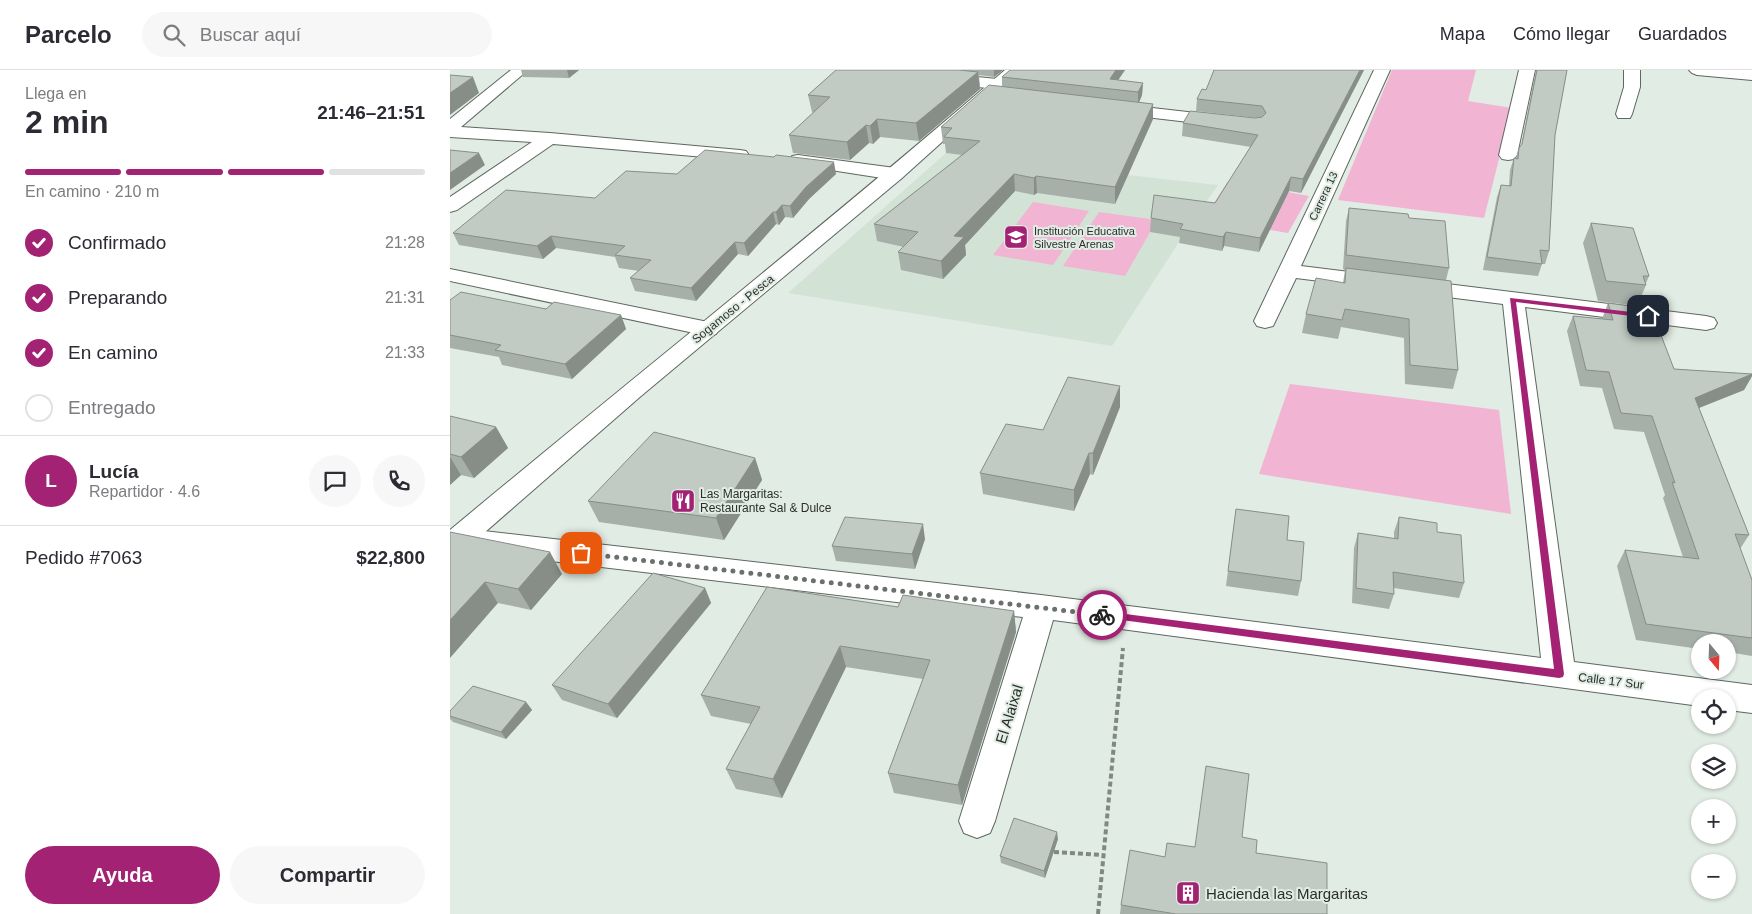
<!DOCTYPE html>
<html lang="es">
<head>
<meta charset="utf-8">
<style>
  body { margin:0; font-family:Arial,sans-serif; background:#f7f7f7; color:#2b2b33; height:100vh; display:flex; flex-direction:column; font-size:19px; white-space:nowrap }
  * { box-sizing:border-box; margin:0 }
  p { font-size:16px; color:#7c7c81 }
  .icon { flex:none; width:28px; height:28px; fill:none; stroke:currentColor; stroke-width:2; stroke-linecap:round; stroke-linejoin:round }
  .map { position:relative; flex:1; overflow:hidden }
  .side { display:flex; flex-direction:column; background:#fff; width:450px }
  .side>* { flex:none }
  .needle { width:32px; rotate:161deg }
  .tools { position:absolute; left:1241px; top:564px; display:grid; gap:10px }
  .tools a { display:grid; place-items:center; width:45px; height:45px; border-radius:50%; background:#fff; box-shadow:0 1px 4px #0004; font-size:25px }
  .pin { position:absolute; display:grid; place-items:center; width:42px; height:42px; color:#fff; margin:-21px; border-radius:10px; box-shadow:0 2px 8px #0006 }
  .courier { position:absolute; display:grid; place-items:center; width:50px; height:50px; margin:-25px; border:4px solid #a32273; border-radius:50%; background:#fff; color:#222; box-shadow:0 1px 6px #0007 }
  .overview em { font-style:normal; font-weight:700 }
  .overview div { display:flex; flex-direction:column-reverse }
  .overview { display:flex; align-items:center; justify-content:space-between; height:85px; padding:0 25px }
  h1 { font-size:32px; font-weight:700; line-height:38px }
  .bar { display:grid; grid-template-columns:repeat(4,1fr); gap:8px 5px; align-content:center; height:60px; padding:0 25px }
  .bar i { height:6px; border-radius:4px; background:#e1e1e2 }
  .bar .selected { background:#a32273 }
  .bar p { grid-column:span 4 }
  .line { display:flex; align-items:center; gap:12px; padding:0 25px; border-top:1px solid #e1e1e2 }
  .line div { flex:1 }
  .round { display:grid; place-items:center; flex:none; width:52px; height:52px; border-radius:26px; background:#f7f7f7 }
  ol { padding:0 25px; list-style:none }
  li { display:flex; align-items:center; gap:15px; height:55px }
  li p { margin-inline-start:auto }
  li .icon { padding:5px; border-radius:50%; background:#a32273; color:#fff; stroke-width:4 }
  li:last-child { color:#7c7c81 }
  li i { width:28px; height:28px; border:2px solid #e1e1e2; border-radius:50% }
  .primary-button { display:flex; gap:10px; margin-top:auto; padding:10px 25px }
  .primary-button a { flex:1; height:58px; border-radius:30px; background:#a32273; color:#fff; font-size:20px; font-weight:700; line-height:58px; text-align:center }
  .primary-button a+a { background:#f7f7f7; color:#2b2b33 }
  header { display:flex; align-items:center; gap:30px; box-sizing:border-box; height:70px; padding:0 25px; background:#fff; border-bottom:1px solid #e1e1e2 }
  header strong { font-size:24px }
  nav { display:flex; gap:28px; margin-inline-start:auto; font-size:18px }
  .search { width:350px; height:45px; background:#f7f7f7; display:flex; align-items:center; gap:12px; box-sizing:border-box; padding:0 18px; border-radius:28px; color:#7c7c81; font-size:19px }
  main { display:flex; flex:1; min-height:0 }
  .map>svg:first-child { display:block }
  .built { fill:#d2e3d5 }
  .green { fill:#f1b4d3 }
  .lines { fill:none; stroke-linecap:round; stroke-linejoin:round }
  .minor-casing { stroke:#5e6760; stroke-width:2 }
  .major-casing { stroke:#5e6760; stroke-width:2 }
  .path { stroke:#808882; stroke-width:4; stroke-dasharray:5 3; stroke-linecap:butt }
  .minor { fill:#fff; fill-rule:evenodd }
  .major { fill:#fff; fill-rule:evenodd }
  .wall { fill:#a6afa8 }
  .shaded-wall { fill:#878e88 }
  .building { fill:#c1cbc3; stroke:#878e88 }
  .route { fill:#a32273 }
  .done { stroke:#6a706c; stroke-width:5; stroke-dasharray:0 9 }
  .labels { text-anchor:middle; dominant-baseline:central; stroke-width:4; stroke-linejoin:round; paint-order:stroke }
  .far-street-label { font-size:11px; fill:#2a2e2b; stroke:#e1ece4 }
  .far-poi-label { font-size:11px; fill:#2a2e2b; stroke:#e1ece4; text-anchor:start }
  .street-label { font-size:12px; fill:#2a2e2b; stroke:#e1ece4 }
  .poi-label { font-size:12px; fill:#2a2e2b; stroke:#e1ece4; text-anchor:start }
  .near-street-label { font-size:15px; fill:#2a2e2b; stroke:#e1ece4 }
  .near-poi-label { font-size:15px; fill:#2a2e2b; stroke:#e1ece4; text-anchor:start }
</style>
</head>
<body>
<header>
<strong>Parcelo</strong>
<div class="search"><svg class="icon" aria-label="search" viewBox="0 0 24 24"><circle cx="10" cy="10" r="6"/><path d="M15 15l6 6"/></svg>Buscar aquí</div>
<nav><a>Mapa</a><a>Cómo llegar</a><a>Guardados</a></nav>
</header>
<main>
<section class="side">
<div class="overview"><div><h1>2 min</h1><p>Llega en</p></div><em>21:46–21:51</em></div>
<div class="bar"><i class="selected"></i><i class="selected"></i><i class="selected"></i><i></i><p>En camino · 210 m</p></div>
<ol>
<li><svg class="icon" aria-label="check" viewBox="0 0 24 24"><path d="M5 12l5 5 9-10"/></svg>Confirmado<p>21:28</p></li>
<li><svg class="icon" aria-label="check" viewBox="0 0 24 24"><path d="M5 12l5 5 9-10"/></svg>Preparando<p>21:31</p></li>
<li><svg class="icon" aria-label="check" viewBox="0 0 24 24"><path d="M5 12l5 5 9-10"/></svg>En camino<p>21:33</p></li>
<li><i></i>Entregado</li>
</ol>
<div class="line" style="height:90px"><b class="round" style="background:#a32273;color:#fff">L</b><div><b>Lucía</b><p>Repartidor · 4.6</p></div><a class="round"><svg class="icon" aria-label="chat" viewBox="0 0 24 24"><path d="M4 5h16v11H9l-5 4z"/></svg></a><a class="round"><svg class="icon" aria-label="phone" viewBox="0 0 24 24"><path d="M5 4h4l2 5-3 2q2 4 5 5l2-3 5 2v4C11 20 4 13 5 4z"/></svg></a></div>
<div class="line" style="height:65px"><div>Pedido #7063</div><b>$22,800</b></div>
<div class="primary-button"><a>Ayuda</a><a>Compartir</a></div>
</section>
<div class="map">
<svg width="1302" height="844" viewBox="0 0 1302 844">
  <rect width="100%" height="100%" fill="#e1ece4"/>
  <polygon class="built" points="496,83 587,95 768,115 740,155 662,276 338,223"/>
  <g class="green">
    <polygon points="942,0 1026,0 1018,31 1062,38 1034,148 888,130"/>
    <polygon points="778,111 859,126 838,163 754,149"/>
    <polygon points="583,132 639,141 603,195 543,185"/>
    <polygon points="649,142 707,150 675,206 613,196"/>
    <polygon points="840,314 1049,340 1061,444 809,404"/>
  </g>
  <g class="lines">
    <defs>
      <g id="minor">
        <polygon points="61,0 78,0 11,57 100,63 290,80 296,81 299,85 296,89 290,90 103,74 7,140 0,142 0,127 82,72 0,67 0,49"/>
        <polygon points="406,0 458,0 547,9 553,11 555,14 553,17 547,19 414,5 409,3"/>
        <polygon points="924,0 940,0 851,196 1256,246 1264,248 1267,253 1264,258 1256,260 1075,237 1124,592 1302,615 1302,643 1278,640 1278,628 1250,628 1250,636 603,550 545,751 540,763 527,768 514,763 509,751 573,547 25,482 15,478 11,471 15,464 25,460 591,525 1091,588 1053,234 846,208 823,256 815,258 807,256 804,251"/>
        <polygon points="1069,0 1085,0 1067,85 1064,89 1058,90 1052,89 1049,85"/>
        <polygon points="1174,0 1190,0 1190,17 1182,44 1180,48 1168,48 1166,44 1174,17"/>
        <polygon points="1239,0 1302,0 1302,10 1247,5 1242,3"/>
        <polygon points="667,34 773,46 779,47 781,51 779,55 773,56 661,43 659,39 661,35"/>
        <polygon points="348,85 445,98 452,100 454,104 452,108 445,110 342,94 339,90 342,86"/>
        <polygon points="0,199 258,252 266,254 269,259 266,264 258,266 0,211"/>
      </g>
      <path id="major" d="M555,0H572L452,108L191,326L10,484L0,487V460C185,306 373,157 555,0Z"/>
    </defs>
    <use href="#minor" class="minor-casing"/>
    <use href="#major" class="major-casing"/>
    <g class="path">
      <polyline points="604,782 652,785"/>
      <polyline points="648,844 673,578"/>
    </g>
    <use href="#minor" class="minor"/>
    <use href="#major" class="major"/>
  </g>
  <g class="wall">
    <polygon points="71,0 129,0 119,8 73,7"/>
    <polygon points="386,0 553,0 544,7 529,5 530,19 469,71 430,67 423,74 419,73 400,90 343,83 339,65 363,43 362,42 358,25"/>
    <polygon points="560,0 675,0 668,10 693,13 692,25 689,32 703,34 703,49 665,134 587,123 584,125 565,121 515,175 516,185 493,209 451,200 448,182 454,177 427,171 424,154 512,85 496,83 495,74 493,74 491,57 552,17 552,7"/>
    <polygon points="764,0 914,0 851,123 839,121 809,182 774,176 772,181 729,173 730,167 700,162 701,148 765,133 801,77 732,66 733,53 808,48 746,41 747,29 756,20"/>
    <polygon points="1086,0 1117,0 1105,65 1099,181 1095,194 1092,194 1088,206 1033,200 1047,127 1051,115 1059,116 1060,100 1064,88 1066,88 1069,78 1071,76"/>
    <polygon points="227,104 386,104 359,129 343,148 335,147 329,155 326,154 298,186 288,184 246,231 185,221 180,208 189,201 169,198 165,187 106,178 93,189 9,175 3,163 145,128"/>
    <polygon points="899,138 959,148 999,198 996,210 1008,300 1003,319 955,314 954,268 891,257 888,269 852,263 856,244 893,213 895,200 893,199 896,151"/>
    <polygon points="1141,153 1199,206 1196,213 1196,215 1187,236 1148,231 1133,173"/>
    <polygon points="0,230 171,245 176,259 122,309 52,295 49,287 0,278"/>
    <polygon points="1158,233 1224,299 1302,304 1302,306 1294,320 1249,338 1299,465 1290,479 1302,510 1302,586 1278,582 1278,572 1250,572 1250,579 1186,570 1167,496 1175,480 1233,487 1213,428 1215,425 1194,362 1164,359 1152,318 1130,316 1117,261 1123,246 1152,249"/>
    <polygon points="670,316 670,337 643,405 640,404 624,441 533,424 530,403 593,360"/>
    <polygon points="0,346 46,357 58,378 24,408 11,405 0,415"/>
    <polygon points="305,388 312,410 274,470 149,452 138,431"/>
    <polygon points="786,439 851,511 848,526 776,516"/>
    <polygon points="949,447 987,462 1014,513 1009,528 944,518 944,524 939,539 902,533 904,478 908,463 944,469 944,462"/>
    <polygon points="0,462 112,504 81,540 48,533"/>
    <polygon points="475,469 465,499 386,491 382,476"/>
    <polygon points="255,518 261,533 167,648 112,630 102,615"/>
    <polygon points="448,537 564,541 566,562 512,735 444,723 438,703 473,609 396,597 332,728 286,719 276,699 301,654 261,646 251,625"/>
    <polygon points="76,632 82,640 56,669 3,652 0,649 0,641"/>
    <polygon points="792,767 806,783 877,844 670,844 671,835 715,787"/>
    <polygon points="608,769 595,808 551,793 550,786"/>
  </g>
  <g class="shaded-wall">
    <polygon points="117,0 129,0 119,8"/>
    <polygon points="544,0 553,0 544,7"/>
    <polygon points="666,0 675,0 662,19 660,9"/>
    <polygon points="910,0 914,0 851,123 853,109"/>
    <polygon points="528,2 530,19 469,71 466,53"/>
    <polygon points="23,7 29,23 0,45 0,23"/>
    <polygon points="693,13 692,25 688,35 688,22"/>
    <polygon points="703,34 703,49 665,134 665,117"/>
    <polygon points="427,49 430,67 423,74 420,56"/>
    <polygon points="416,55 419,73 400,90 397,72"/>
    <polygon points="29,83 35,95 0,120 0,103"/>
    <polygon points="384,92 386,104 359,129 343,148 340,136 356,117"/>
    <polygon points="564,104 565,121 515,175 516,185 493,209 491,191 504,166"/>
    <polygon points="586,106 587,123 584,125 584,108"/>
    <polygon points="841,107 839,121 809,182 810,168"/>
    <polygon points="332,135 335,147 329,155 326,142"/>
    <polygon points="323,142 326,154 298,186 294,173"/>
    <polygon points="776,162 774,176 772,181 773,167"/>
    <polygon points="101,166 106,178 93,189 87,176"/>
    <polygon points="285,172 288,184 246,231 241,218"/>
    <polygon points="171,245 176,259 122,309 115,294"/>
    <polygon points="1302,304 1302,306 1294,320 1236,343 1245,328"/>
    <polygon points="670,316 670,337 643,405 643,383"/>
    <polygon points="46,357 58,378 24,408 11,387"/>
    <polygon points="639,383 640,404 624,441 624,420"/>
    <polygon points="0,387 11,405 0,415"/>
    <polygon points="305,388 312,410 274,470 266,448"/>
    <polygon points="473,454 475,469 465,499 462,484"/>
    <polygon points="100,482 112,504 81,540 68,519"/>
    <polygon points="35,512 48,533 0,588 0,550"/>
    <polygon points="255,518 261,533 167,648 158,634"/>
    <polygon points="564,541 566,562 512,735 508,715"/>
    <polygon points="390,576 396,597 332,728 323,709"/>
    <polygon points="76,632 82,640 56,669 51,662"/>
    <polygon points="607,762 608,769 595,808 594,801"/>
  </g>
  <g class="building">
    <polygon points="386,0 509,0 528,2 466,53 427,49 420,56 416,55 397,72 339,65 380,27 358,25"/>
    <polygon points="560,0 666,0 660,9 693,13 688,22 552,7"/>
    <polygon points="764,0 910,0 853,109 841,107 810,168 776,162 773,167 730,159 733,154 701,148 704,125 765,133 808,65 733,53 740,41 805,48 812,47 816,43 812,36 747,29 752,19 756,20"/>
    <polygon points="1087,0 1117,0 1105,65 1099,181 1090,180 1092,194 1037,187 1051,115 1061,116 1064,88 1068,89 1069,78 1072,74"/>
    <polygon points="0,5 23,7 0,23"/>
    <polygon points="539,15 703,34 665,117 586,106 584,108 564,104 504,166 514,167 491,191 448,182 468,162 424,154 530,71 494,67 502,58 491,57"/>
    <polygon points="0,80 29,83 0,103"/>
    <polygon points="255,80 324,87 326,85 384,92 356,117 340,136 332,135 326,142 323,142 294,173 285,172 241,218 180,208 201,190 165,185 175,176 101,166 87,176 3,163 56,120 145,128 176,101 227,104"/>
    <polygon points="899,138 958,144 959,148 995,151 999,198 896,185"/>
    <polygon points="1141,153 1183,158 1199,206 1193,206 1196,215 1156,211"/>
    <polygon points="896,198 1001,211 1008,300 960,295 959,249 895,239 892,250 856,244 866,208 895,213"/>
    <polygon points="11,222 96,239 104,232 171,245 115,294 45,280 51,275 0,265 0,230"/>
    <polygon points="1158,233 1201,239 1224,299 1302,304 1245,328 1299,465 1285,464 1302,510 1302,568 1196,554 1175,480 1249,489 1222,412 1225,413 1202,346 1171,343 1159,302 1136,300 1123,246 1163,250"/>
    <polygon points="618,307 670,316 643,383 639,383 624,420 530,403 556,354 593,360"/>
    <polygon points="0,346 46,357 11,387 0,384"/>
    <polygon points="204,362 305,388 266,448 138,431"/>
    <polygon points="786,439 839,446 837,470 854,472 851,511 778,501"/>
    <polygon points="395,447 473,454 462,484 382,476"/>
    <polygon points="949,447 987,453 987,462 1011,465 1014,513 943,502 944,524 906,518 908,463 948,469"/>
    <polygon points="0,462 100,482 68,519 35,512 0,550"/>
    <polygon points="203,503 255,518 158,634 102,615"/>
    <polygon points="317,517 448,537 453,525 564,541 508,715 438,703 480,590 390,576 323,709 276,699 310,637 251,625"/>
    <polygon points="23,616 76,632 51,662 0,646 0,641"/>
    <polygon points="756,696 799,704 792,767 807,770 806,783 877,793 877,844 726,844 671,835 680,780 715,787 717,773 745,777"/>
    <polygon points="564,748 607,762 594,801 550,786"/>
  </g>
  <polygon class="route" points="1060,228 1198,244 1202,246 1198,248 1066,232 1114,604 1113,607 1109,608 649,547 647,545 652,541 1104,599"/>
  <g class="lines">
    <polyline class="done" points="131,483 652,545"/>
  </g>
  <defs>
    <symbol id="school-square" viewBox="-11 -11 22 22"><rect x="-9" y="-9" width="18" height="18" rx="4" fill="#a32273" stroke="#e1ece4"/><path d="M0-5L7-2L0 1L-7-2ZM-4 1L0 2.5L4 1V4Q0 6-4 4Z" fill="#fff"/></symbol>
    <symbol id="restaurant-square" viewBox="-11 -11 22 22"><rect x="-9" y="-9" width="18" height="18" rx="4" fill="#a32273" stroke="#e1ece4"/><path d="M-5-6h1v4h1v-4h1v4h1v-4h1v5L-1.5 .5V6h-2V.5L-5-1ZM5-6V6H3V1.5H1.5Q1.5-4 5-6Z" fill="#fff"/></symbol>
    <symbol id="building-square" viewBox="-11 -11 22 22"><rect x="-9" y="-9" width="18" height="18" rx="4" fill="#a32273" stroke="#e1ece4"/><path d="M-4-6H4V6H1V3H-1V6H-4ZM-2.5-4.3h1.7v1.8h-1.7ZM.8-4.3h1.7v1.8H.8ZM-2.5-1h1.7V.8h-1.7ZM.8-1h1.7V.8H.8Z" fill="#fff"/></symbol>
  </defs>
  <g fill-rule="evenodd">
    <use href="#school-square" x="552" y="153" width="28" height="28"/>
    <use href="#restaurant-square" x="219" y="417" width="28" height="28"/>
    <use href="#building-square" x="724" y="809" width="28" height="28"/>
  </g>
  <g class="labels">
    <g class="far-street-label">
      <text transform="translate(873 126) rotate(-65)">Carrera 13</text>
    </g>
    <g class="far-poi-label">
      <text x="584" y="161">Institución Educativa<tspan x="584" dy="13">Silvestre Arenas</tspan></text>
    </g>
    <g class="street-label">
      <text transform="translate(283 239) rotate(-39)">Sogamoso - Pesca</text>
      <text transform="translate(1161 611) rotate(7)">Calle 17 Sur</text>
    </g>
    <g class="poi-label">
      <text x="250" y="424">Las Margaritas:<tspan x="250" dy="14">Restaurante Sal &amp; Dulce</tspan></text>
    </g>
    <g class="near-street-label">
      <text transform="translate(559 644) rotate(-73)">El Alaixal</text>
    </g>
    <g class="near-poi-label">
      <text x="756" y="823">Hacienda las Margaritas</text>
    </g>
  </g>
</svg>
<div class="tools">
<a><svg class="needle" viewBox="-14 -14 28 28"><path d="M0-13l5 13h-10z" fill="#e53935"/><path d="M0 13l5-13h-10z" fill="#7c7c81"/></svg></a>
<a><svg class="icon" aria-label="locate" viewBox="0 0 24 24"><circle cx="12" cy="12" r="6"/><path d="M12 2v4M12 18v4M2 12h4M18 12h4"/></svg></a>
<a><svg class="icon" aria-label="layers" viewBox="0 0 24 24"><path d="M12 4l9 5-9 5-9-5zM3 14l9 5 9-5"/></svg></a>
<a>+</a>
<a>−</a>
</div>
<div class="pin" style="left:131px;top:483px;background:#ea580c"><svg class="icon" aria-label="bag" viewBox="0 0 24 24"><path d="M5 8h14l-1 12H6zM9 8a3 3 0 0 1 6 0"/></svg></div>
<div class="pin" style="left:1198px;top:246px;background:#1f2937"><svg class="icon" aria-label="home" viewBox="0 0 24 24"><path d="M3 11l9-7 9 7M6 9v11h12V9"/></svg></div>
<div class="courier" style="left:652px;top:545px"><svg class="icon" aria-label="bike" viewBox="0 0 24 24"><circle cx="6" cy="16" r="4"/><circle cx="18" cy="16" r="4"/><path d="M6 16l4-8h5l3 8M10 8l3 8H6M13 5h3"/></svg></div>
</div>
</main>
</body>
</html>
